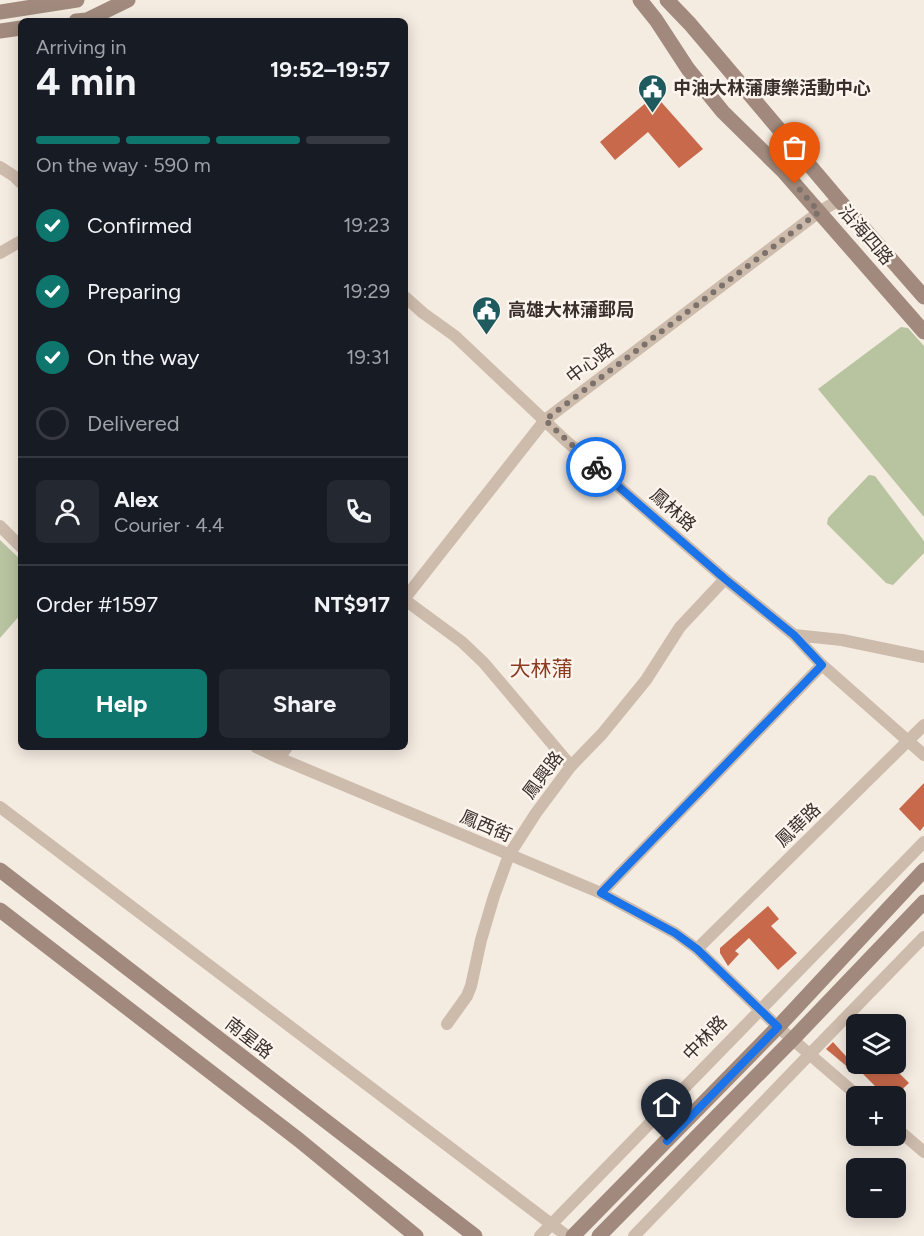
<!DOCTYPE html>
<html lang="en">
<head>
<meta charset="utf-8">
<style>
  body { margin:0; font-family:Figtree,"Noto Sans TC",sans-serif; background:#242831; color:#f1f3f6; height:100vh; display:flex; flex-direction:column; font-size:22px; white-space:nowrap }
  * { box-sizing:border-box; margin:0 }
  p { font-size:20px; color:#9ea1a6 }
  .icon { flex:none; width:33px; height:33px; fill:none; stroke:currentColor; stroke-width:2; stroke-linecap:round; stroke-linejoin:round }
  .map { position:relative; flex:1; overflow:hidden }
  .side { position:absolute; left:18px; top:18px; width:390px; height:732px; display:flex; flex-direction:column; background:#171b24; border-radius:9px; box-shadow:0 3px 15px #0003 }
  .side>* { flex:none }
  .controls { position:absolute; left:846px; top:1014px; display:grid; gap:12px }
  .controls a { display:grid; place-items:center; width:60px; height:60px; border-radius:9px; background:#171b24; box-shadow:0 3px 15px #0003; font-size:30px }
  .pin { position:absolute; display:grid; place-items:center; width:51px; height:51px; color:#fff; margin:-62px -26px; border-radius:50% 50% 50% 0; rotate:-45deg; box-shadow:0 0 6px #0007 }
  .pin .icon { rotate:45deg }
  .courier { position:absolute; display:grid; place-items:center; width:60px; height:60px; margin:-30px; border:4px solid #1a73e8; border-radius:50%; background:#fff; color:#222; box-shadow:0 2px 8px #0007 }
  .head em { font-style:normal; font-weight:700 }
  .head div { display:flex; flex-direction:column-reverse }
  .head { display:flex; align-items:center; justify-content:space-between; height:102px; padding:0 18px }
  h1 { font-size:39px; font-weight:700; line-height:45px }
  .bar { display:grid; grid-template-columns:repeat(4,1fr); gap:9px 6px; align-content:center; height:72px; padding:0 18px }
  .bar i { height:8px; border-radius:4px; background:#363941 }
  .bar .active { background:#0f766e }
  .bar p { grid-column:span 4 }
  .line { display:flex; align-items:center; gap:15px; padding:0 18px; border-top:2px solid #363941 }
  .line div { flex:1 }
  .round { display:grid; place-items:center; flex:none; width:63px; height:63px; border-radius:9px; background:#242831 }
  ol { padding:0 18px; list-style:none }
  li { display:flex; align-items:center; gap:18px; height:66px }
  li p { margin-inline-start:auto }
  li .icon { padding:6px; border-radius:50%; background:#0f766e; color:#fff; stroke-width:4 }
  li:last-child { color:#9ea1a6 }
  li i { width:33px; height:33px; border:3px solid #363941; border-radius:50% }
  .primary-button { display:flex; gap:12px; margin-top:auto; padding:12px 18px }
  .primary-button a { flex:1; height:69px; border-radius:9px; background:#0f766e; color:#fff; font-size:24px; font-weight:700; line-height:69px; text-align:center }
  .primary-button a+a { background:#242831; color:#f1f3f6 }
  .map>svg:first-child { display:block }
  .green { fill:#b8c4a0 }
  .building { fill:#c8694b }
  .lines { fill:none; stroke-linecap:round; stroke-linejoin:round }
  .street { stroke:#cdbbac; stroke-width:12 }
  .secondary { stroke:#a18a7d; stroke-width:15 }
  .done { stroke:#7c716b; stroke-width:6; stroke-dasharray:0 10.8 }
  .route { stroke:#1a73e8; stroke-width:8 }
  .labels { text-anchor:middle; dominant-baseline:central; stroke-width:5; stroke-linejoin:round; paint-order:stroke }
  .poi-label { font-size:18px; font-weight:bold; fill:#3b302b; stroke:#fbf5ee; text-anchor:start }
  .street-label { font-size:18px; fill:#3b302b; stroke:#fbf5ee }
  .quarter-label { font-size:21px; fill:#8c3b22; stroke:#fbf5ee }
</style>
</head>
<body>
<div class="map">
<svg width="924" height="1236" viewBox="0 0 924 1236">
  <rect width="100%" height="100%" fill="#f4ebe1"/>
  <g class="green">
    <polygon points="901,327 908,328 924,346 924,517 818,389"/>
    <polygon points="869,475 875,476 924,541 924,553 893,585 886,583 827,524 828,518"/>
    <polygon points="0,540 21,560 21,614 0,638"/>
  </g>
  <g class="building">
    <polygon points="655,95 703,149 679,168 648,132 615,160 600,142"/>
    <polygon points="924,783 924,826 920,831 899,809"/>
    <polygon points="768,906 779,919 771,926 797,953 778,970 749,938 735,951 739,954 728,966 720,953 720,948"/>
    <polygon points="833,1042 854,1065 850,1069 826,1049"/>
    <polygon points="870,1064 890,1064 909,1083 895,1096 885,1096 861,1072"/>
  </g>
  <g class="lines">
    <g class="street">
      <polyline points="0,167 14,176 21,183"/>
      <polyline points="0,253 21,241"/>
      <polyline points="405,297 423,313 455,336 565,440 725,579 794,635 822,665 924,755"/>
      <polyline points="0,526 21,547"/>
      <polyline points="405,598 545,420 819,212 839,200"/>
      <polyline points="405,600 462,642 484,663 571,766"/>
      <polyline points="794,635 842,640 924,657"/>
      <polyline points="256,747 279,758 601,893 675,933 697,949 778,1027 858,1096"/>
      <polyline points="279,758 287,747"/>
      <polyline points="0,807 567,1236"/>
      <polyline points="601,893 822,665"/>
      <polyline points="697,949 924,725"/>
      <polyline points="447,1024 467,996 471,986 481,940 494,896 509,855 536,813 571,766 602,734 646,680 680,627 725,579"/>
      <polyline points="896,1128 924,1152"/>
      <polyline points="540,1236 924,842"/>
      <polyline points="634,1236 809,1055 924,937"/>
    </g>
    <g class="secondary">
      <polyline points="640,0 656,20 688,69 723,112 784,172 924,332"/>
      <polyline points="667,0 690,24 839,200 924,297"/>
      <polyline points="0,12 77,0"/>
      <polyline points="76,21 87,20 128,0"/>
      <polyline points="0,31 21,28"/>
      <polyline points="0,870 475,1236"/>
      <polyline points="0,910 299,1140 416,1236"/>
      <polyline points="573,1236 778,1027 924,870"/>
      <polyline points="599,1236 792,1040 924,902"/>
    </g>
  </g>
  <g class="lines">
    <polyline class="done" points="596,467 545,420 819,212 795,184"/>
    <polyline class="route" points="596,467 725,579 794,635 822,665 601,893 675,933 697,949 778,1027 667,1141"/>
  </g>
  <defs>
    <symbol id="civic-pin" viewBox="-11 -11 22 30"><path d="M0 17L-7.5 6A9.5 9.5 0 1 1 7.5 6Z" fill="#1f5a5e" stroke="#fbf5ee"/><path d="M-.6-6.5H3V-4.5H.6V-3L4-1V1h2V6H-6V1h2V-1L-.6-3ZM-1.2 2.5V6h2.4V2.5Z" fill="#fff"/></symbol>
  </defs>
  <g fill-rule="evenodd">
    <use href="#civic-pin" x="636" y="72" width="33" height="45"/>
    <use href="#civic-pin" x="470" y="294" width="33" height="45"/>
  </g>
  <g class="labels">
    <g class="poi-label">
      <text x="673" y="88">中油大林蒲康樂活動中心</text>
      <text x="508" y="310">高雄大林蒲郵局</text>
    </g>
    <g class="street-label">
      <text transform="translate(866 235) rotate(49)">沿海四路</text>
      <text transform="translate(590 363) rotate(-37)">中心路</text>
      <text transform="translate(673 510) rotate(41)">鳳林路</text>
      <text transform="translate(543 775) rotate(-53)">鳳興路</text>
      <text transform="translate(798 825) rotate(-44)">鳳華路</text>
      <text transform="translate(486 826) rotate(23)">鳳西街</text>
      <text transform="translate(249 1038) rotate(38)">南星路</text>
      <text transform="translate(705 1038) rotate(-46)">中林路</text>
    </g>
    <g class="quarter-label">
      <text x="541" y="668">大林蒲</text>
    </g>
  </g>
</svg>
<div class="controls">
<a><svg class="icon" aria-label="layers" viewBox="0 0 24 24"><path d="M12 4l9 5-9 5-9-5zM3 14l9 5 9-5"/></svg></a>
<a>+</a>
<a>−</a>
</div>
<div class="pin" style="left:795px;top:184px;background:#ea580c"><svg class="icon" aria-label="bag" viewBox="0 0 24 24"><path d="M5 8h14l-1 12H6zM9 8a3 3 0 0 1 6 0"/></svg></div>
<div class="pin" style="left:667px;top:1141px;background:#1f2937"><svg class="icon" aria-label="home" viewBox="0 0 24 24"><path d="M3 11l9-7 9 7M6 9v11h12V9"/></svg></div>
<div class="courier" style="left:596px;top:467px"><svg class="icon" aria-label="bike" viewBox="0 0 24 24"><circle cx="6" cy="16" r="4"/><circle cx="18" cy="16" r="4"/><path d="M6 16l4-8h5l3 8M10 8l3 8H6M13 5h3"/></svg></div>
<section class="side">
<div class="head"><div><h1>4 min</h1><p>Arriving in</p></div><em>19:52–19:57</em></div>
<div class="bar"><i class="active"></i><i class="active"></i><i class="active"></i><i></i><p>On the way · 590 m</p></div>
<ol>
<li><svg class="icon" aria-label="check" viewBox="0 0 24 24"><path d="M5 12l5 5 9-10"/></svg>Confirmed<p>19:23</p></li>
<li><svg class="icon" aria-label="check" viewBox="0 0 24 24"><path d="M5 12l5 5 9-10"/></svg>Preparing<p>19:29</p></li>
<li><svg class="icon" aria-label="check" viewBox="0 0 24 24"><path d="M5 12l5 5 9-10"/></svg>On the way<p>19:31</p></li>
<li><i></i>Delivered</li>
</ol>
<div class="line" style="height:108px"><a class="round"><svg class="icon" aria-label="person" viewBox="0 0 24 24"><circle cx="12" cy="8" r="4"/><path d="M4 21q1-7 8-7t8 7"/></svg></a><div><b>Alex</b><p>Courier · 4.4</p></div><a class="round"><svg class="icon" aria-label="phone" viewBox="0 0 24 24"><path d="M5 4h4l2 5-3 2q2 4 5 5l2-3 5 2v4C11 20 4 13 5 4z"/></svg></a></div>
<div class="line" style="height:78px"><div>Order #1597</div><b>NT$917</b></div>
<div class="primary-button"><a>Help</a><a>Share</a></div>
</section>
</div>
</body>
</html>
